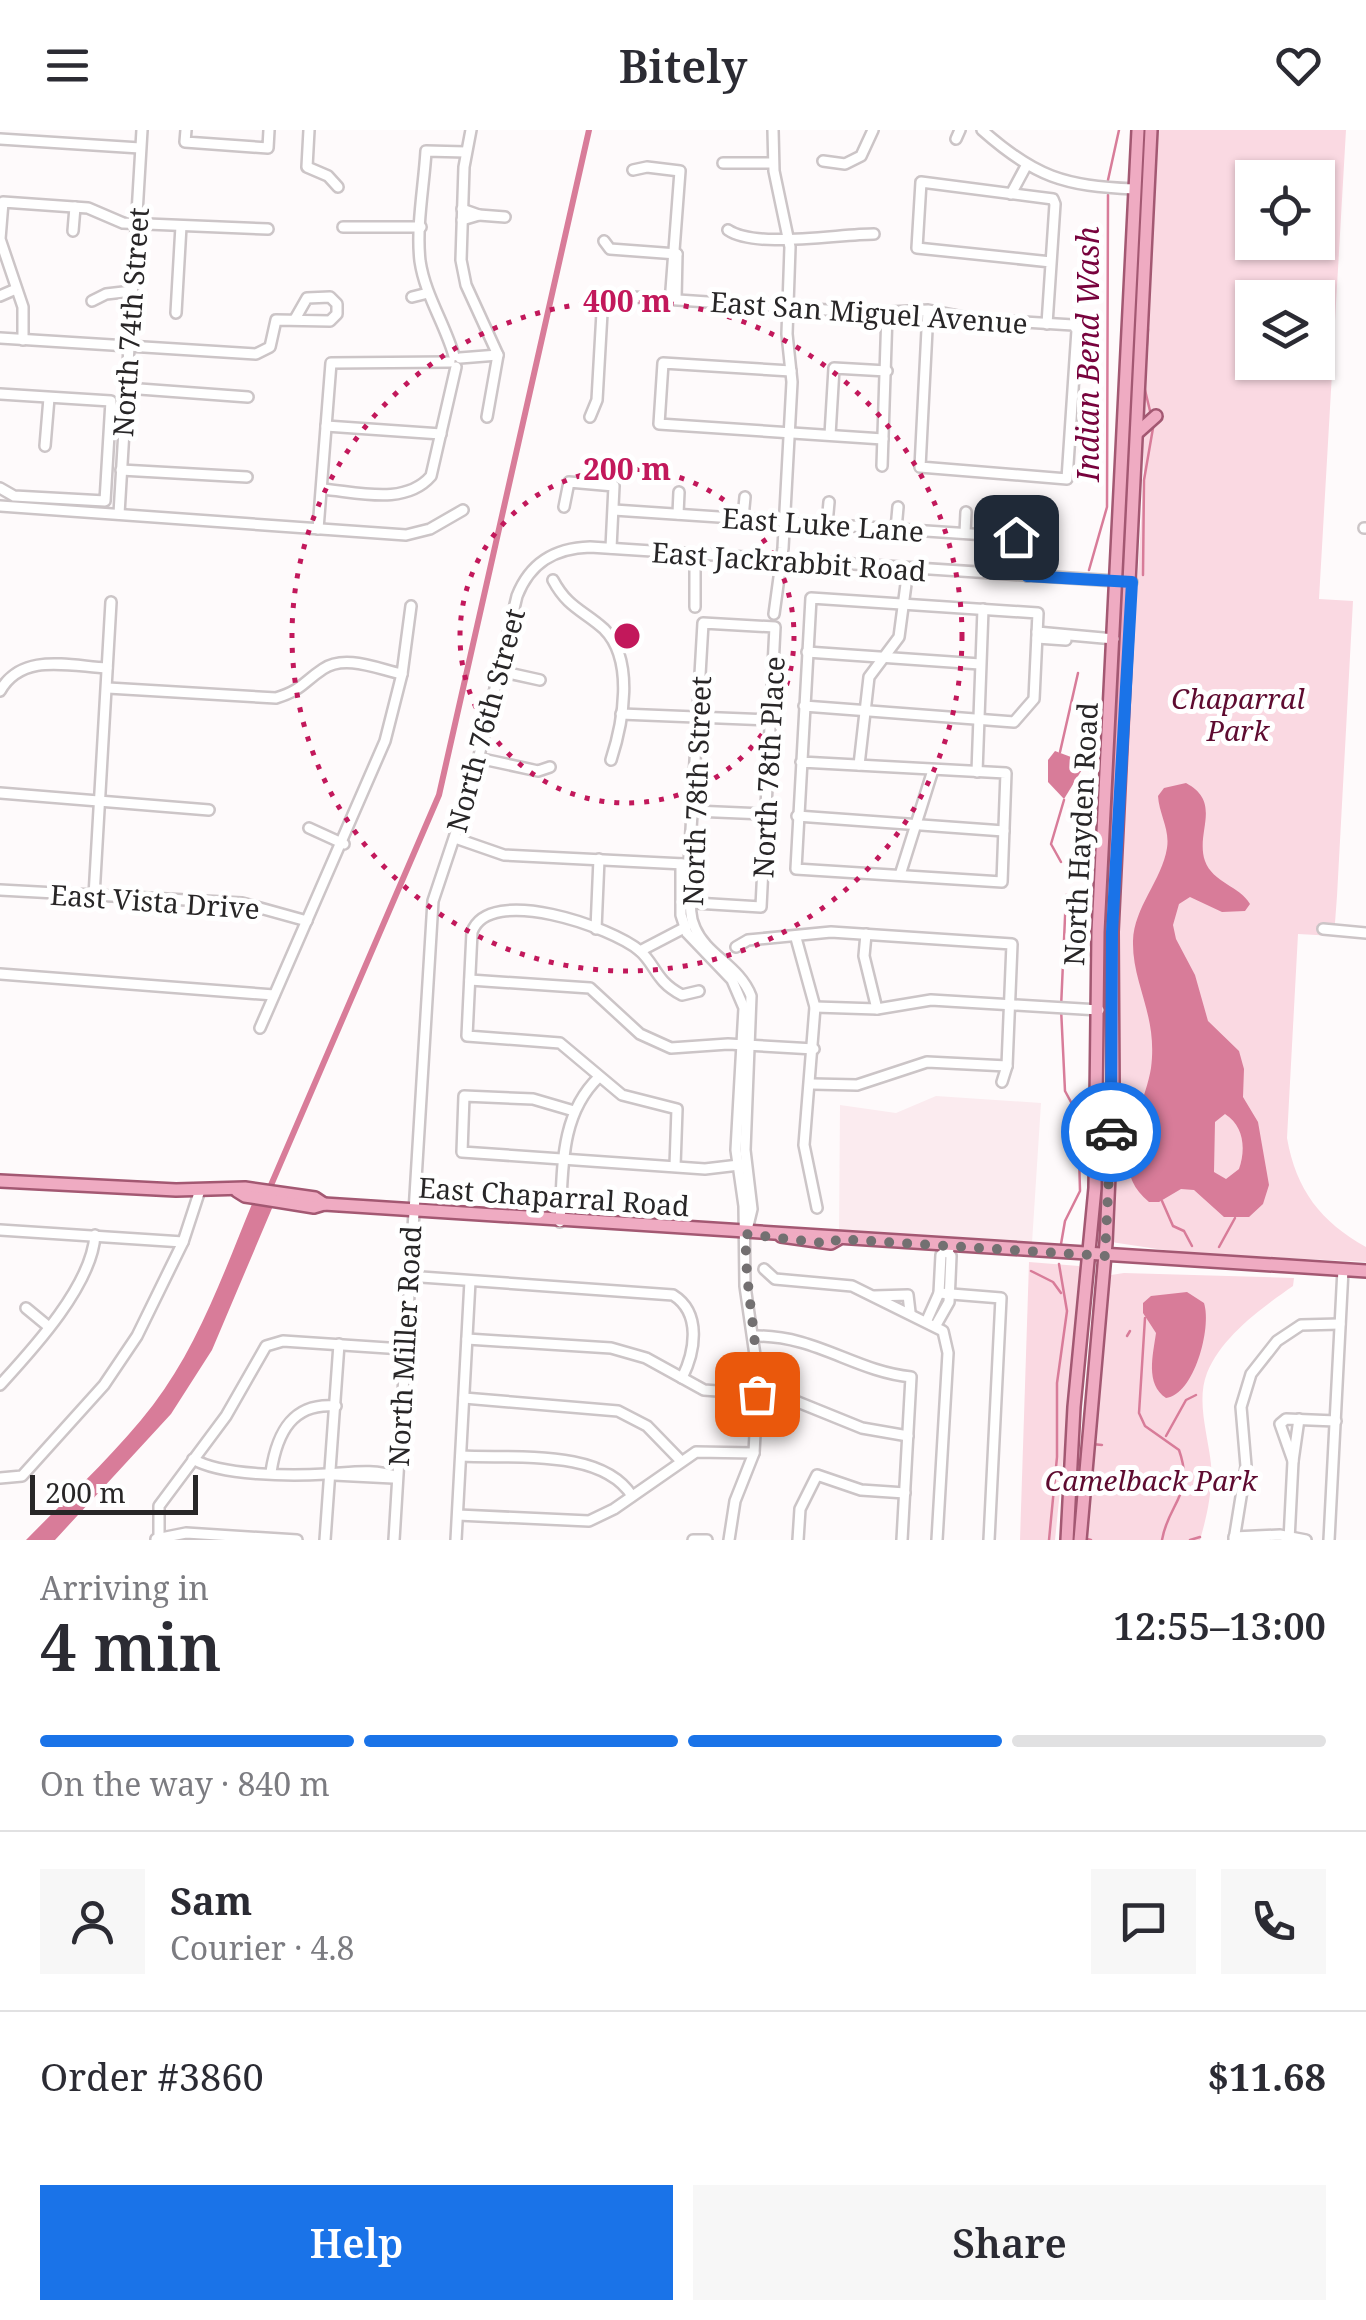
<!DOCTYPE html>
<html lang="en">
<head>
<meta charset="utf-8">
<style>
  body { margin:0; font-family:"Noto Serif",serif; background:#f7f7f7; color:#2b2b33; height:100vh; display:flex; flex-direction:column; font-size:38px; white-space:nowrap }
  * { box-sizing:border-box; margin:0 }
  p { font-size:32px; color:#7c7c81 }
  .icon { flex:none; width:55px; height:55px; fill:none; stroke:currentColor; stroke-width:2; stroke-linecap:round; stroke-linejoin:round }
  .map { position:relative; height:1410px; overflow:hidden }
  .sheet { display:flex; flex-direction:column; background:#fff; flex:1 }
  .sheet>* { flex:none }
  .fabs { position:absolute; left:1235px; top:30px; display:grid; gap:20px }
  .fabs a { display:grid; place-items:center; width:100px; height:100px; border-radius:0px; background:#fff; box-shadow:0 2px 8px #0004; font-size:50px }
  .scale { position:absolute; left:30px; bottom:25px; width:168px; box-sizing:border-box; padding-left:10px; border:5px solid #282627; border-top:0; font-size:28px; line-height:35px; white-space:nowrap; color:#282627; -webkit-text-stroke:8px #fff; paint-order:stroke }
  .pin { position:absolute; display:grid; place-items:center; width:85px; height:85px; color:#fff; margin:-42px; border-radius:20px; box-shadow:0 5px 15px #0006 }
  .courier { position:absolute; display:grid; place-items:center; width:100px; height:100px; margin:-50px; border:8px solid #1a73e8; border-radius:50%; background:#fff; color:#222; box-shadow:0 2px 12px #0007 }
  .summary em { font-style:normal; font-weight:600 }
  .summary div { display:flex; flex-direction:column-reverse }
  .summary { display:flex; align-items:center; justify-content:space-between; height:170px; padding:0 40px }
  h1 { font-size:65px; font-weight:600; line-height:75px }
  .bar { display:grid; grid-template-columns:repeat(4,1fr); gap:15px 10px; align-content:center; height:120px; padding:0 40px }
  .bar i { height:12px; border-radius:8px; background:#e1e1e2 }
  .bar .on { background:#1a73e8 }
  .bar p { grid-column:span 4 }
  .line { display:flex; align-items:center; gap:25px; padding:0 40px; border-top:2px solid #e1e1e2 }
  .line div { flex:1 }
  .round { display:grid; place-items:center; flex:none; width:105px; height:105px; border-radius:0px; background:#f7f7f7 }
  .cta { display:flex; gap:20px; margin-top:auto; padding:20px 40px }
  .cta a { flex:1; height:115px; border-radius:0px; background:#1a73e8; color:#fff; font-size:40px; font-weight:600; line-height:115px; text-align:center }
  .cta a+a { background:#f7f7f7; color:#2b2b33 }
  header { display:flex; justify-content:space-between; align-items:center; height:130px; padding:0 40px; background:#fff; font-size:45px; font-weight:600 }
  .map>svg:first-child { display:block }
  .built { fill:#fbebef }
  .green { fill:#fad9e2; fill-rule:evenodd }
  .water { fill:#d87c99; fill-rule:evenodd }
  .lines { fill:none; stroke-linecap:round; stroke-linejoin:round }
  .stream { stroke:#d87c99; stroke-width:2.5 }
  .canal { stroke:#d87c99; stroke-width:6 }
  .minor-casing { stroke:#ccc5c7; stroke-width:14 }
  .major-casing { stroke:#a35872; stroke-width:16 }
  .minor { stroke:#fff; stroke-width:9 }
  .major { stroke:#efabc2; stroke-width:11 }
  .done { stroke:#737071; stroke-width:10; stroke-dasharray:0 18 }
  .route { stroke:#1a73e8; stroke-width:12 }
  .ring { fill:none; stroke:#c2185b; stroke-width:5; stroke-dasharray:5 10 }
  .labels { text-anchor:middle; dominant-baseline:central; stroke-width:10; stroke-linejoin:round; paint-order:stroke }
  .street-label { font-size:28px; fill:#282627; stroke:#fff }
  .park-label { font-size:28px; font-style:italic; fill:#5e0b30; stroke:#fff }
  .water-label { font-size:30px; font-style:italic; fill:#78033d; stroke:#fff }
  .centre { fill:#c2185b; stroke:#fff; stroke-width:5 }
  .ring-label { font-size:30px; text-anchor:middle; font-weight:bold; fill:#c2185b; stroke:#fff; stroke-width:10; stroke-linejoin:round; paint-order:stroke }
</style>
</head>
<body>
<header><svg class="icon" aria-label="menu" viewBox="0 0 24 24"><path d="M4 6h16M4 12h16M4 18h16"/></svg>Bitely<svg class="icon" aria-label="heart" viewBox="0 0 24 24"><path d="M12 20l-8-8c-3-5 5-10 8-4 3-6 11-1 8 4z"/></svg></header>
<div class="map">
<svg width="1366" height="1410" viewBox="0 0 1366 1410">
  <rect width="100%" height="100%" fill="#fefafb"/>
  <polygon class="built" points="936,966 1041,973 1032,1113 839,1101 840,975 896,983"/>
  <g class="green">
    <path d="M1156,0H1346L1319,469L1353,471L1337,766L1334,806L1298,804L1287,1008C1296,1060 1321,1092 1366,1117V1132L1184,1123L1111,1112L1116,810L1144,343L1141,275ZM1252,48H1318V112H1252ZM1252,168H1318V232H1252Z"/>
    <polygon points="1029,1132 1079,1136 1082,1142 1055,1410 1020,1410"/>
    <path d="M1124,1143L1294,1148L1293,1156C1263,1177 1222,1206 1207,1243C1196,1271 1208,1305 1211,1334C1213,1359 1207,1386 1200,1410H1086L1090,1315H1095L1090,1313L1111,1145Z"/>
  </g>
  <g class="water">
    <polygon points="1055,621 1079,630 1083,638 1064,669 1048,652 1048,630"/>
    <path d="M1186,653C1223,673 1195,702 1205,731C1213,753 1240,756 1250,774L1245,781L1222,782L1190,767L1179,774L1173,795L1176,809L1195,845L1208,891L1239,921L1244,939L1243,967L1258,992L1269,1055L1263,1074L1249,1087H1224L1194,1060L1181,1059L1159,1072H1149C1104,1036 1144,983 1151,938C1158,885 1132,854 1133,811C1134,777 1162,750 1167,718C1170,699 1159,684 1158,666L1164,658ZM1225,984C1244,996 1246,1019 1239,1039L1226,1049L1214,1042L1215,992Z"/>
    <path d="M252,1074L273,1076L212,1220L171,1284L55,1410H26C69,1366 116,1323 153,1275C198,1216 224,1142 252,1074Z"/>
    <path d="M1187,1162L1204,1173C1212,1198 1194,1265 1166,1268C1145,1254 1153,1225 1156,1203L1143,1183V1173L1151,1166Z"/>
  </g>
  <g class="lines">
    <g class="stream">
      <polyline points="1108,50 1119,0"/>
      <polyline points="1148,199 1144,256 1151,285"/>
      <polyline points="1089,440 1107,377 1108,65"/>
      <polyline points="1143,445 1144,350 1153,298"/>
      <polyline points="1060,622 1078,543"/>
      <polyline points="1061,732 1051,714 1064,670"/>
      <polyline points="1162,1071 1173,1096 1184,1101 1192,1116"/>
      <polyline points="1061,1114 1065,1091 1080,1061 1078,985 1065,961 1061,878 1066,765"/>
      <polyline points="1219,1117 1235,1088"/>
      <polyline points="1031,1141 1053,1152 1061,1163"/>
      <path d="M1145,1188L1139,1283L1145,1296L1179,1320C1195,1365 1168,1373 1162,1410"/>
      <polyline points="1127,1206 1130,1201"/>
      <polyline points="1166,1306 1186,1270 1196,1265"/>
      <polyline points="1092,1314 1102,1315"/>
      <polyline points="1087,1409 1091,1410"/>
      <polyline points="1049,1410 1057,1327 1057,1253 1067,1181 1059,1134"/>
      <polyline points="1190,1410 1200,1407"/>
    </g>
    <polyline class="canal" points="268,1062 439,665 589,0"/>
    <defs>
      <g id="minor">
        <polyline points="186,0 185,12 268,18 269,0"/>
        <polyline points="309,0 307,37 328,46 338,57"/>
        <polyline points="471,0 464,37 461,130 466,155 498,225 487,287"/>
        <polyline points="773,0 774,41 790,117 787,204 792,252 783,418 774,484"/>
        <path d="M982,0C1035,47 1064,56 1134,59"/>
        <polyline points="0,9 140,18"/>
        <polyline points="956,9 960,0"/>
        <polyline points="823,31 845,34 861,26 873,0"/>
        <polyline points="723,33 773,33"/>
        <polyline points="633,40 647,37 680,41 671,160 676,169"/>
        <polyline points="1011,64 1026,36"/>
        <polyline points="479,85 505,87"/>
        <polyline points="462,90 479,85 462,79"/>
        <polyline points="343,97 421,97"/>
        <path d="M728,100C756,119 838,104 874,104"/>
        <polyline points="73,101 75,77"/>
        <polyline points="604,111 610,119 677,124"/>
        <polyline points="0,166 16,159"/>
        <polyline points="412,167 428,163"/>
        <polyline points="676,169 677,124"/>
        <polyline points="92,171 106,164 132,161"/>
        <polyline points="176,183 181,96"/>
        <polyline points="1047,194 1055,74 1053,69 921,52 917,118 1051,132"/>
        <polyline points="0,208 256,224 270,217 276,190 330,191 337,184 337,174 330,167 307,168 295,189"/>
        <polyline points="23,210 23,177 0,109 3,72 88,78 123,93 268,99"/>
        <path d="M454,226C445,194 425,165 420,131C416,96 424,56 426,21L466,22"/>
        <polyline points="460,228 498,225"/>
        <polyline points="791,241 663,233 659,294 883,309"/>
        <polyline points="126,258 248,267"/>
        <polyline points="0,264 111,271 105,371 14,366 0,358"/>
        <polyline points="590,287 597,270 603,165 872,183 928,180 974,189 1073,195 1077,200 1067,349 920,337 928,180"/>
        <polyline points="326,296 441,304"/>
        <polyline points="830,305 834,238 887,241"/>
        <polyline points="45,316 49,268"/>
        <polyline points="882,336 887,183"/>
        <polyline points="121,340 247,347"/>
        <path d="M322,359C358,362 405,376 431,346L456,237"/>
        <polyline points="0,376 406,405 430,399 463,380"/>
        <polyline points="564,377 569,352 614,356 611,418"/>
        <polyline points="614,380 1001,406 1031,412"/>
        <polyline points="119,384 142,0"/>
        <polyline points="678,384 679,362"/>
        <polyline points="743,388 745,367"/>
        <polyline points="827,394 829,372"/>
        <polyline points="1364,398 1366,398"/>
        <polyline points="318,399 331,233 450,232"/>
        <polyline points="896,399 898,377"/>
        <polyline points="965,403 966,382"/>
        <polyline points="1027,446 1036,386"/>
        <path d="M553,450C568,478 583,480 604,499C635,530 623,593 611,630"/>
        <polyline points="695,477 695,424"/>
        <polyline points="1037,502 1114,509"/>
        <polyline points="1037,508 1066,510"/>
        <polyline points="807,522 980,534"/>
        <polyline points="499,541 540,550"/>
        <path d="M108,558L276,568C302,560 302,553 323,539C345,524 378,539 402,544"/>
        <path d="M0,561C22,522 69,536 107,538"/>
        <polyline points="621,584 770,590"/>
        <polyline points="478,628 538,641 550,637"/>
        <polyline points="801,632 1006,643 1002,752 796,739 811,468 1038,483 1034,569 1014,592 804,576"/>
        <polyline points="859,635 869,547 899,507 908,439"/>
        <polyline points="977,642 983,479"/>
        <polyline points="0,663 209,680"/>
        <polyline points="694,681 766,684"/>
        <polyline points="797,686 1004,701"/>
        <polyline points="309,698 344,714"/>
        <polyline points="455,708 504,725 684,734"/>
        <polyline points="681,734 681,785 687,803 732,850 744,878 736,1020 744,1076 745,1156 758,1246 754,1323 735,1371 729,1410"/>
        <polyline points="900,745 933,640"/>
        <polyline points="0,760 242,773 307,791"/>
        <polyline points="94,766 111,472"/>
        <path d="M681,772L695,773L761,777L775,497L703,493L689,734C696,755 685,778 695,798C707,826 739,835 751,866L745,1020L752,1079L746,1104"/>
        <polyline points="596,799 599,729"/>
        <polyline points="1323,799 1366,803"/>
        <polyline points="866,804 864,826 877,879"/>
        <polyline points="796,808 815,877 804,1015 817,1078"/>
        <polyline points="736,817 748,810 831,802 1012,814 1007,936 1002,952"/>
        <polyline points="640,821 686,797"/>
        <polyline points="0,844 274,865"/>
        <polyline points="470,850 590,858 640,904 671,918 728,914 814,919"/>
        <polyline points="815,877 877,879 931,870 1099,880"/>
        <polyline points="260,898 385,611 402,544 411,476"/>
        <polyline points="812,954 857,955 927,932 1007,936"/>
        <polyline points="574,981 533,969 464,966 462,1022 705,1039 739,1035"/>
        <path d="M675,1036L677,979L622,965L560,913L467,906L472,802C489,754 612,797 640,821C656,835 655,851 682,865L699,861"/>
        <path d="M560,1092C563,1041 559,985 599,947"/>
        <polyline points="0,1100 183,1112"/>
        <polyline points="764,1139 775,1149 852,1156 943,1201 948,1223 937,1410"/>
        <path d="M407,1146L673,1165C702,1183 695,1222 682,1248"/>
        <polyline points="939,1163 1001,1168 989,1410"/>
        <polyline points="874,1166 908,1165 910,1182"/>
        <polyline points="26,1178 49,1197"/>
        <polyline points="927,1190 939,1163 941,1125 949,1119"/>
        <polyline points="936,1195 949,1172 951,1126 942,1115"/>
        <path d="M754,1206C816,1205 854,1241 911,1247L902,1410"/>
        <polyline points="467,1209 611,1218 646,1228 704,1260 783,1266 862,1298 908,1306"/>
        <path d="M0,1255C33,1219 92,1155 95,1105"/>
        <polyline points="464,1268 618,1281 647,1296 681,1331"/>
        <path d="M461,1326C513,1329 602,1318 632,1366"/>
        <path d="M193,1329C221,1346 292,1346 326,1344C349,1343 374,1338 397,1347"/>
        <polyline points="1293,1331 1299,1289"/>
        <path d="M271,1342C277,1302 293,1272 336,1276"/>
        <polyline points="334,1345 393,1348"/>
        <polyline points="0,1348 22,1346 104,1255 137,1206 183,1112 200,1060"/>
        <polyline points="458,1385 589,1391 614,1379 696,1322 754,1323"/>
        <polyline points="1234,1407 1280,1405 1306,1410"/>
        <polyline points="156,1409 186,1403 297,1410"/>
        <polyline points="159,1410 159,1376 226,1286 266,1216 283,1211 403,1219"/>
        <polyline points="325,1410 339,1214"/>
        <path d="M394,1410L433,771L473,651L517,466C530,433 554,418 590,417L1132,452"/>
        <polyline points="456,1410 470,1151"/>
        <polyline points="693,1410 707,1410"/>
        <polyline points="798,1410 800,1379 817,1345 861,1360 905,1363"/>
        <polyline points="1234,1410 1246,1336 1241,1277 1251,1244 1277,1211 1301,1195 1340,1194"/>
        <polyline points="1289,1410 1293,1331 1280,1294 1286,1289 1336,1291"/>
        <polyline points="1329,1410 1343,1139"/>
      </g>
      <g id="major">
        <polyline points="1137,303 1156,286"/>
        <polyline points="0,1051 176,1060 245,1058 315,1068 324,1074"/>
        <polyline points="237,1061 245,1066 314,1077 324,1074 1366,1141"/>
        <polyline points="781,1106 831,1113 838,1109"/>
        <polyline points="1067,1410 1074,1277 1095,1058 1098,802 1138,0"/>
        <polyline points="1080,1410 1106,1113 1113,956 1112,802 1151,0"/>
      </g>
    </defs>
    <use href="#minor" class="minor-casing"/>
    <use href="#major" class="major-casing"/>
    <use href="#minor" class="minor"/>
    <use href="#major" class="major"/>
  </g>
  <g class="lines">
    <path class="done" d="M757,1264C759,1210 744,1158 746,1104L831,1114L838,1109L1105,1126L1111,1002"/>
    <polyline class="route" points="1016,407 1031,412 1027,446 1132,452 1112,802 1111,1002"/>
  </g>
  <g class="ring">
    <circle cx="627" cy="506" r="167"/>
    <circle cx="627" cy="506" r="335"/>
  </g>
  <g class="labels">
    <g class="street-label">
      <text transform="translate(869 182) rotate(4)">East San Miguel Avenue</text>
      <text transform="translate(130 192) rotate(-86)">North 74th Street</text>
      <text transform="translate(823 394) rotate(4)">East Luke Lane</text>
      <text transform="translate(789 431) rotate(4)">East Jackrabbit Road</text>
      <text transform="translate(485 590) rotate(-75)">North 76th Street</text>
      <text transform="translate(768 637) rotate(-87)">North 78th Place</text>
      <text transform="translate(696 661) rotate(-88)">North 78th Street</text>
      <text transform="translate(1080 704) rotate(-87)">North Hayden Road</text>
      <text transform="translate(155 771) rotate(4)">East Vista Drive</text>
      <text transform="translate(554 1066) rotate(4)">East Chaparral Road</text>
      <text transform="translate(404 1216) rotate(-87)">North Miller Road</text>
    </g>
    <g class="park-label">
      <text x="1238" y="568">Chaparral<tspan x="1238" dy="32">Park</tspan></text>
      <text x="1151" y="1350">Camelback Park</text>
    </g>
    <g class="water-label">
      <text transform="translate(1087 224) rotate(-90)">Indian Bend Wash</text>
    </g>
  </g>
  <circle cx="627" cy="506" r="15" class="centre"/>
  <g class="ring-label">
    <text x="627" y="182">400 m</text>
    <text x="627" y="350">200 m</text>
  </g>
</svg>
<div class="fabs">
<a><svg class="icon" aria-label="locate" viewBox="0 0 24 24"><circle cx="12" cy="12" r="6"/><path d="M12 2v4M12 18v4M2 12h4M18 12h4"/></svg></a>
<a><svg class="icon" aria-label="layers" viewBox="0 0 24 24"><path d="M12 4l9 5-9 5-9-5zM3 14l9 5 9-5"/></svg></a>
</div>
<div class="scale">200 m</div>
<div class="pin" style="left:757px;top:1264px;background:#ea580c"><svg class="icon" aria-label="bag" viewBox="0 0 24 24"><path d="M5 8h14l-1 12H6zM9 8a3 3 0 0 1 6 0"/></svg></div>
<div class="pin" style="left:1016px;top:407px;background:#1f2937"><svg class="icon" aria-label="home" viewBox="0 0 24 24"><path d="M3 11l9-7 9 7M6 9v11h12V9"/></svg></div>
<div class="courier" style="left:1111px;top:1002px"><svg class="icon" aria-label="car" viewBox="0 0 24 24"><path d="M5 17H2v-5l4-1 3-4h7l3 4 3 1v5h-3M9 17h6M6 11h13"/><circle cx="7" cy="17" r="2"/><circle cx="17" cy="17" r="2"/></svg></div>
</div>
<section class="sheet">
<div class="summary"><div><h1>4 min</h1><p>Arriving in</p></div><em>12:55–13:00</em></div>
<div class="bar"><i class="on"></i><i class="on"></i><i class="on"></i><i></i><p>On the way · 840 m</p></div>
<div class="line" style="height:180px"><a class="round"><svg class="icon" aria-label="person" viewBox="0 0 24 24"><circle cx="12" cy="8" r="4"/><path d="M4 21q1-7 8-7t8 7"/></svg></a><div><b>Sam</b><p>Courier · 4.8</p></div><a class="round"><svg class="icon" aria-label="chat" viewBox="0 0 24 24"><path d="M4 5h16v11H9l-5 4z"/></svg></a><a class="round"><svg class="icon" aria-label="phone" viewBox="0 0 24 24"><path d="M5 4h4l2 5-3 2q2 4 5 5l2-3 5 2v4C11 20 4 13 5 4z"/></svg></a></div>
<div class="line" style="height:130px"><div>Order #3860</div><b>$11.68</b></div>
<div class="cta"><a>Help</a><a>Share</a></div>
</section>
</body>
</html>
